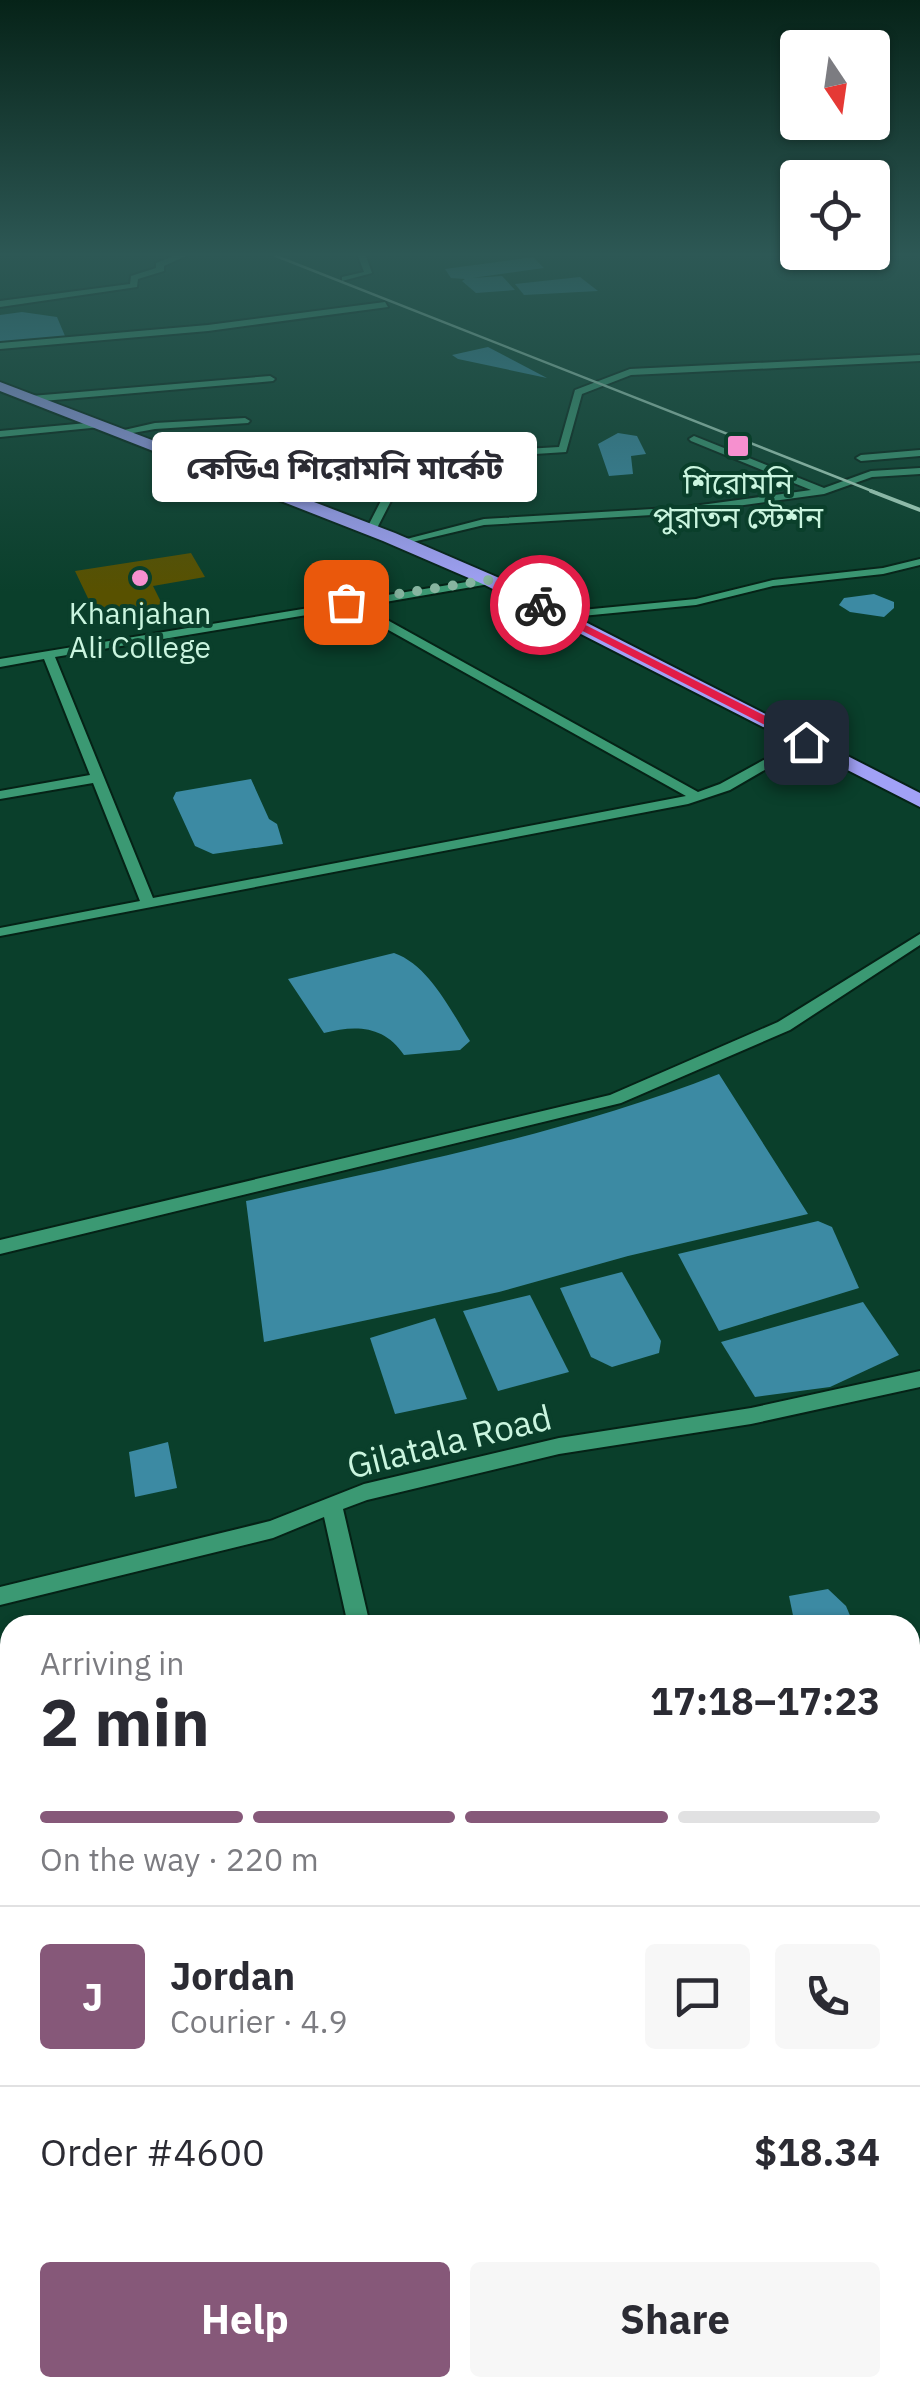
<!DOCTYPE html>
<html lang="en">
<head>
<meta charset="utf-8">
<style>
  body { margin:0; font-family:"IBM Plex Sans","Noto Sans Bengali",sans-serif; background:#f7f7f7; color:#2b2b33; height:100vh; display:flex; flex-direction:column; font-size:38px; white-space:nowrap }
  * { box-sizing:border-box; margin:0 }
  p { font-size:32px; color:#7c7c81 }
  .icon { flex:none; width:55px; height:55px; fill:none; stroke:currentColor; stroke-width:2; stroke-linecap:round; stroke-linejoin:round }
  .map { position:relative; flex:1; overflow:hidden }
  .drawer { position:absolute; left:0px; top:1615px; width:920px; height:782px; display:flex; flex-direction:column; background:#fff; border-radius:30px 30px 0 0; box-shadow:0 2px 8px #0004 }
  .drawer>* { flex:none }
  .needle { width:65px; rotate:167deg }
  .fabs { position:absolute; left:780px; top:30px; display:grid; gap:20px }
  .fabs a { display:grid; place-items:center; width:110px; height:110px; border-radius:10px; background:#fff; box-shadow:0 2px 8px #0004; font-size:50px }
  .pin { position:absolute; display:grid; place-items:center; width:85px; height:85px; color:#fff; margin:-42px; border-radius:20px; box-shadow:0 5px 15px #0006 }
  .courier { position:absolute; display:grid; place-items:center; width:100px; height:100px; margin:-50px; border:8px solid #e11d48; border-radius:50%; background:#fff; color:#222; box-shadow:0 2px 12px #0007 }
  .bubble { position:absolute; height:70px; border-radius:10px; background:#fff; box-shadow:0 2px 8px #0004; font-size:32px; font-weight:700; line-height:70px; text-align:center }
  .summary em { font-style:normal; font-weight:700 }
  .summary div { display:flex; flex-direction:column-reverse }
  .summary { display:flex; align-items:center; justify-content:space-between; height:170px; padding:0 40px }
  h1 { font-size:65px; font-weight:700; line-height:75px }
  .bar { display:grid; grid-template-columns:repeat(4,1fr); gap:15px 10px; align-content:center; height:120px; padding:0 40px }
  .bar i { height:12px; border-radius:8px; background:#e1e1e2 }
  .bar .active { background:#865879 }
  .bar p { grid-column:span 4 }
  .line { display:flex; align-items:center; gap:25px; padding:0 40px; border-top:2px solid #e1e1e2 }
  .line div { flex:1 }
  .round { display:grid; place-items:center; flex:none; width:105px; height:105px; border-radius:10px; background:#f7f7f7 }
  .cta { display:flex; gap:20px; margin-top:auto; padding:20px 40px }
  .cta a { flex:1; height:115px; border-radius:10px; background:#865879; color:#fff; font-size:40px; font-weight:700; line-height:115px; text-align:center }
  .cta a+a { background:#f7f7f7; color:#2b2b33 }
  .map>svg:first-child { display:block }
  .green { fill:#585100 }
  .water { fill:#3c8aa3 }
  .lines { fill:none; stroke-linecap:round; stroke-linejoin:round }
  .minor-casing { stroke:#052216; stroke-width:4 }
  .highway-casing { stroke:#052216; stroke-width:4 }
  .minor { fill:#3b9973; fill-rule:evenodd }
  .highway { fill:#a1a1f6; fill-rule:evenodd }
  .rail-far1 { stroke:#b0dcc6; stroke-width:2.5 }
  .rail { stroke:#b0dcc6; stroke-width:4 }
  .route { fill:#e11d48 }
  .done { stroke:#87b5a0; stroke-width:10; stroke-dasharray:0 18 }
  .poi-dot { fill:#f690cf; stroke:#0a3f2b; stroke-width:4 }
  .labels { text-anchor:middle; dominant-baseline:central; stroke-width:8; stroke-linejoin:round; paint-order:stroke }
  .far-poi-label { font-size:30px; fill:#caf5df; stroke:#0a3f2b }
  .street-label { font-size:35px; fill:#caf5df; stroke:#0a3f2b }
</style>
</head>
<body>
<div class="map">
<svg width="920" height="2397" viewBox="0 0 920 2397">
  <rect width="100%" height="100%" fill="#0a3f2b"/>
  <polygon class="green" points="191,553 205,577 153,586 162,604 96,615 75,571"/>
  <g class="water">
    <polygon points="533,257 544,268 472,278 502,276 515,290 476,293 462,281 465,279 451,278 445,269"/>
    <polygon points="580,277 598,291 524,295 515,284"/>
    <polygon points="22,312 57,317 65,336 0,344 0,315"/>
    <polygon points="488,347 547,378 458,359 452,355"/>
    <polygon points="618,433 637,436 646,454 631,456 633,474 609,476 598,444"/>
    <polygon points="874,594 894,602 894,608 884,617 850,612 839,605 844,598"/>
    <polygon points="251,779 269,819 277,824 283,844 213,854 195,846 173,798 176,792"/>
    <path d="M394,953C429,965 451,1011 470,1041L460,1050L404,1055C384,1025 355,1025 324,1033L288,979Z"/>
    <path d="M719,1074L808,1214L628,1256L499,1292L264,1342L246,1201C405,1164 567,1134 719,1074Z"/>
    <polygon points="818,1221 832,1227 859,1288 719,1331 678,1254"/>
    <polygon points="622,1272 661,1341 659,1353 612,1367 591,1357 560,1288"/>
    <polygon points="530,1295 569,1372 498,1391 463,1311"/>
    <polygon points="863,1302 899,1355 830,1387 755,1397 721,1342"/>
    <polygon points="435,1318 467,1399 395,1414 370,1338"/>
    <polygon points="168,1442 177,1488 135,1497 129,1452"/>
    <polygon points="828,1589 846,1606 854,1625 795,1625 789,1596"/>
  </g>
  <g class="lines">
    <defs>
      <g id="minor">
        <polygon points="174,256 186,256 164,266 164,271 138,279 137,287 0,307 0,301 130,284 131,276 156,268 156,263"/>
        <polygon points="358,256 366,256 372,273 342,281 342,277 364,272"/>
        <polygon points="385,302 388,307 208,331 0,349 0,343 208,325"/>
        <polygon points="920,355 920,361 631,375 582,394 566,452 460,459 396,457 394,495 375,532 366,530 384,495 387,452 460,453 559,447 575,390 630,369"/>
        <polygon points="270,376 275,379 273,381 31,402 26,399 31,396"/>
        <polygon points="245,418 250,421 248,423 155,429 116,436 111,433 155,423"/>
        <polygon points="98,422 103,425 101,427 0,437 0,431"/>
        <polygon points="694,436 824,488 871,471 920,468 920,474 872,477 824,494 686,513 484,525 400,545 395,542 484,519 686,507 811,490 691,441 689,439"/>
        <polygon points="920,450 920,456 861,461 856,458 861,455"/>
        <polygon points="920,559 920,565 883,574 773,586 696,605 561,618 555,615 561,612 696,599 773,580 883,568"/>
        <path d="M491,578L497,581L495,583L362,606L698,792L720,784L802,739L807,738L813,742L730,790L688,804L0,936V928L140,901L93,783L0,799V791L90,775L44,659L0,667V659ZM349,608L686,796L153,898L55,657Z"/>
        <polygon points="920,934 920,945 790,1030 621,1103 0,1254 0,1240 610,1095 778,1022"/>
        <polygon points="920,1371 920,1387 751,1424 559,1454 367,1500 343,1509 370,1625 348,1625 324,1517 273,1538 0,1605 0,1587 270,1521 364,1484 559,1438 751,1408"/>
        <polygon points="10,1999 10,2027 0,2031 0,2003"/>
        <polygon points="920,2103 920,2129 910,2131 910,2105"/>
        <polygon points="288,2388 318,2388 320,2397 290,2397"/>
      </g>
      <polygon id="highway" points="0,382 395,533 497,577 920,793 920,807 485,585 383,541 0,391"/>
    </defs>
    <use href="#minor" class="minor-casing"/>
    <use href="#highway" class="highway-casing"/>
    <use href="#minor" class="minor"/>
    <use href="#highway" class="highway"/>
    <polyline class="rail-far1" points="276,256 877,493"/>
    <polyline class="rail" points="871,491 920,510"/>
  </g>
  <linearGradient id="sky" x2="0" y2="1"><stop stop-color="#062318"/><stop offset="0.43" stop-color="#2d5855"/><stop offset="1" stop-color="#2d5855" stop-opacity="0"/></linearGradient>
  <rect width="920" height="592" fill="url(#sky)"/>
  <polygon class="route" points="540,602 811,739 812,742 802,744 536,607"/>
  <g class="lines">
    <polyline class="done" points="346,602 488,580 540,605"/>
  </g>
  <g class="poi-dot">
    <rect x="726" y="434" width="24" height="24" rx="5"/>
    <circle cx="140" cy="578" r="10"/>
  </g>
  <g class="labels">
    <g class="far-poi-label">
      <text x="738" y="482">শিরোমনি<tspan x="738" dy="34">পুরাতন স্টেশন</tspan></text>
      <text x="140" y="612">Khanjahan<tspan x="140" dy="34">Ali College</tspan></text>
    </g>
    <g class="street-label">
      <text transform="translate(449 1441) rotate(-14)">Gilatala Road</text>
    </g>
  </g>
</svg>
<div class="fabs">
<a><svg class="needle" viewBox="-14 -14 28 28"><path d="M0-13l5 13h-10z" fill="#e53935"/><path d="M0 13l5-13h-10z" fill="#7c7c81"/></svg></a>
<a><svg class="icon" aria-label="locate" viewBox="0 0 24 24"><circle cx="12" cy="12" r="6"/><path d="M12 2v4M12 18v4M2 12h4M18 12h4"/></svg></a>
</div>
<div class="pin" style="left:346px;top:602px;background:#ea580c"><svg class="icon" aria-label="bag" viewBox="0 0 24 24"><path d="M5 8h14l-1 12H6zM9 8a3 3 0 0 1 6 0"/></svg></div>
<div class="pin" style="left:806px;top:742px;background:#1f2937"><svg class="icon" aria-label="home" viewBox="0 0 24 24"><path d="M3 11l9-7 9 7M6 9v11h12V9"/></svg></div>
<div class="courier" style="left:540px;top:605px"><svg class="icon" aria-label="bike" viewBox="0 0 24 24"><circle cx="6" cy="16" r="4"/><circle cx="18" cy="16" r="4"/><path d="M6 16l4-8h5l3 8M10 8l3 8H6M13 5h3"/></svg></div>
<div class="bubble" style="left:152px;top:432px;width:385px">কেডিএ শিরোমনি মার্কেট</div>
<section class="drawer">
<div class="summary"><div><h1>2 min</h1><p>Arriving in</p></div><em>17:18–17:23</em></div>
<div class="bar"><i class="active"></i><i class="active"></i><i class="active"></i><i></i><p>On the way · 220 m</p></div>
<div class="line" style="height:180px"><b class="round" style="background:#865879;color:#fff">J</b><div><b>Jordan</b><p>Courier · 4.9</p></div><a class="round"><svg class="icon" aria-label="chat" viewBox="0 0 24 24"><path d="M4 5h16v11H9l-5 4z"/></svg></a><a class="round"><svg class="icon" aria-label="phone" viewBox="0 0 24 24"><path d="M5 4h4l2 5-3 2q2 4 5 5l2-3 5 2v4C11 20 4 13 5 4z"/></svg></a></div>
<div class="line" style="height:130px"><div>Order #4600</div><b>$18.34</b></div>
<div class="cta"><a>Help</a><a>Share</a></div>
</section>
</div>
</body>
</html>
